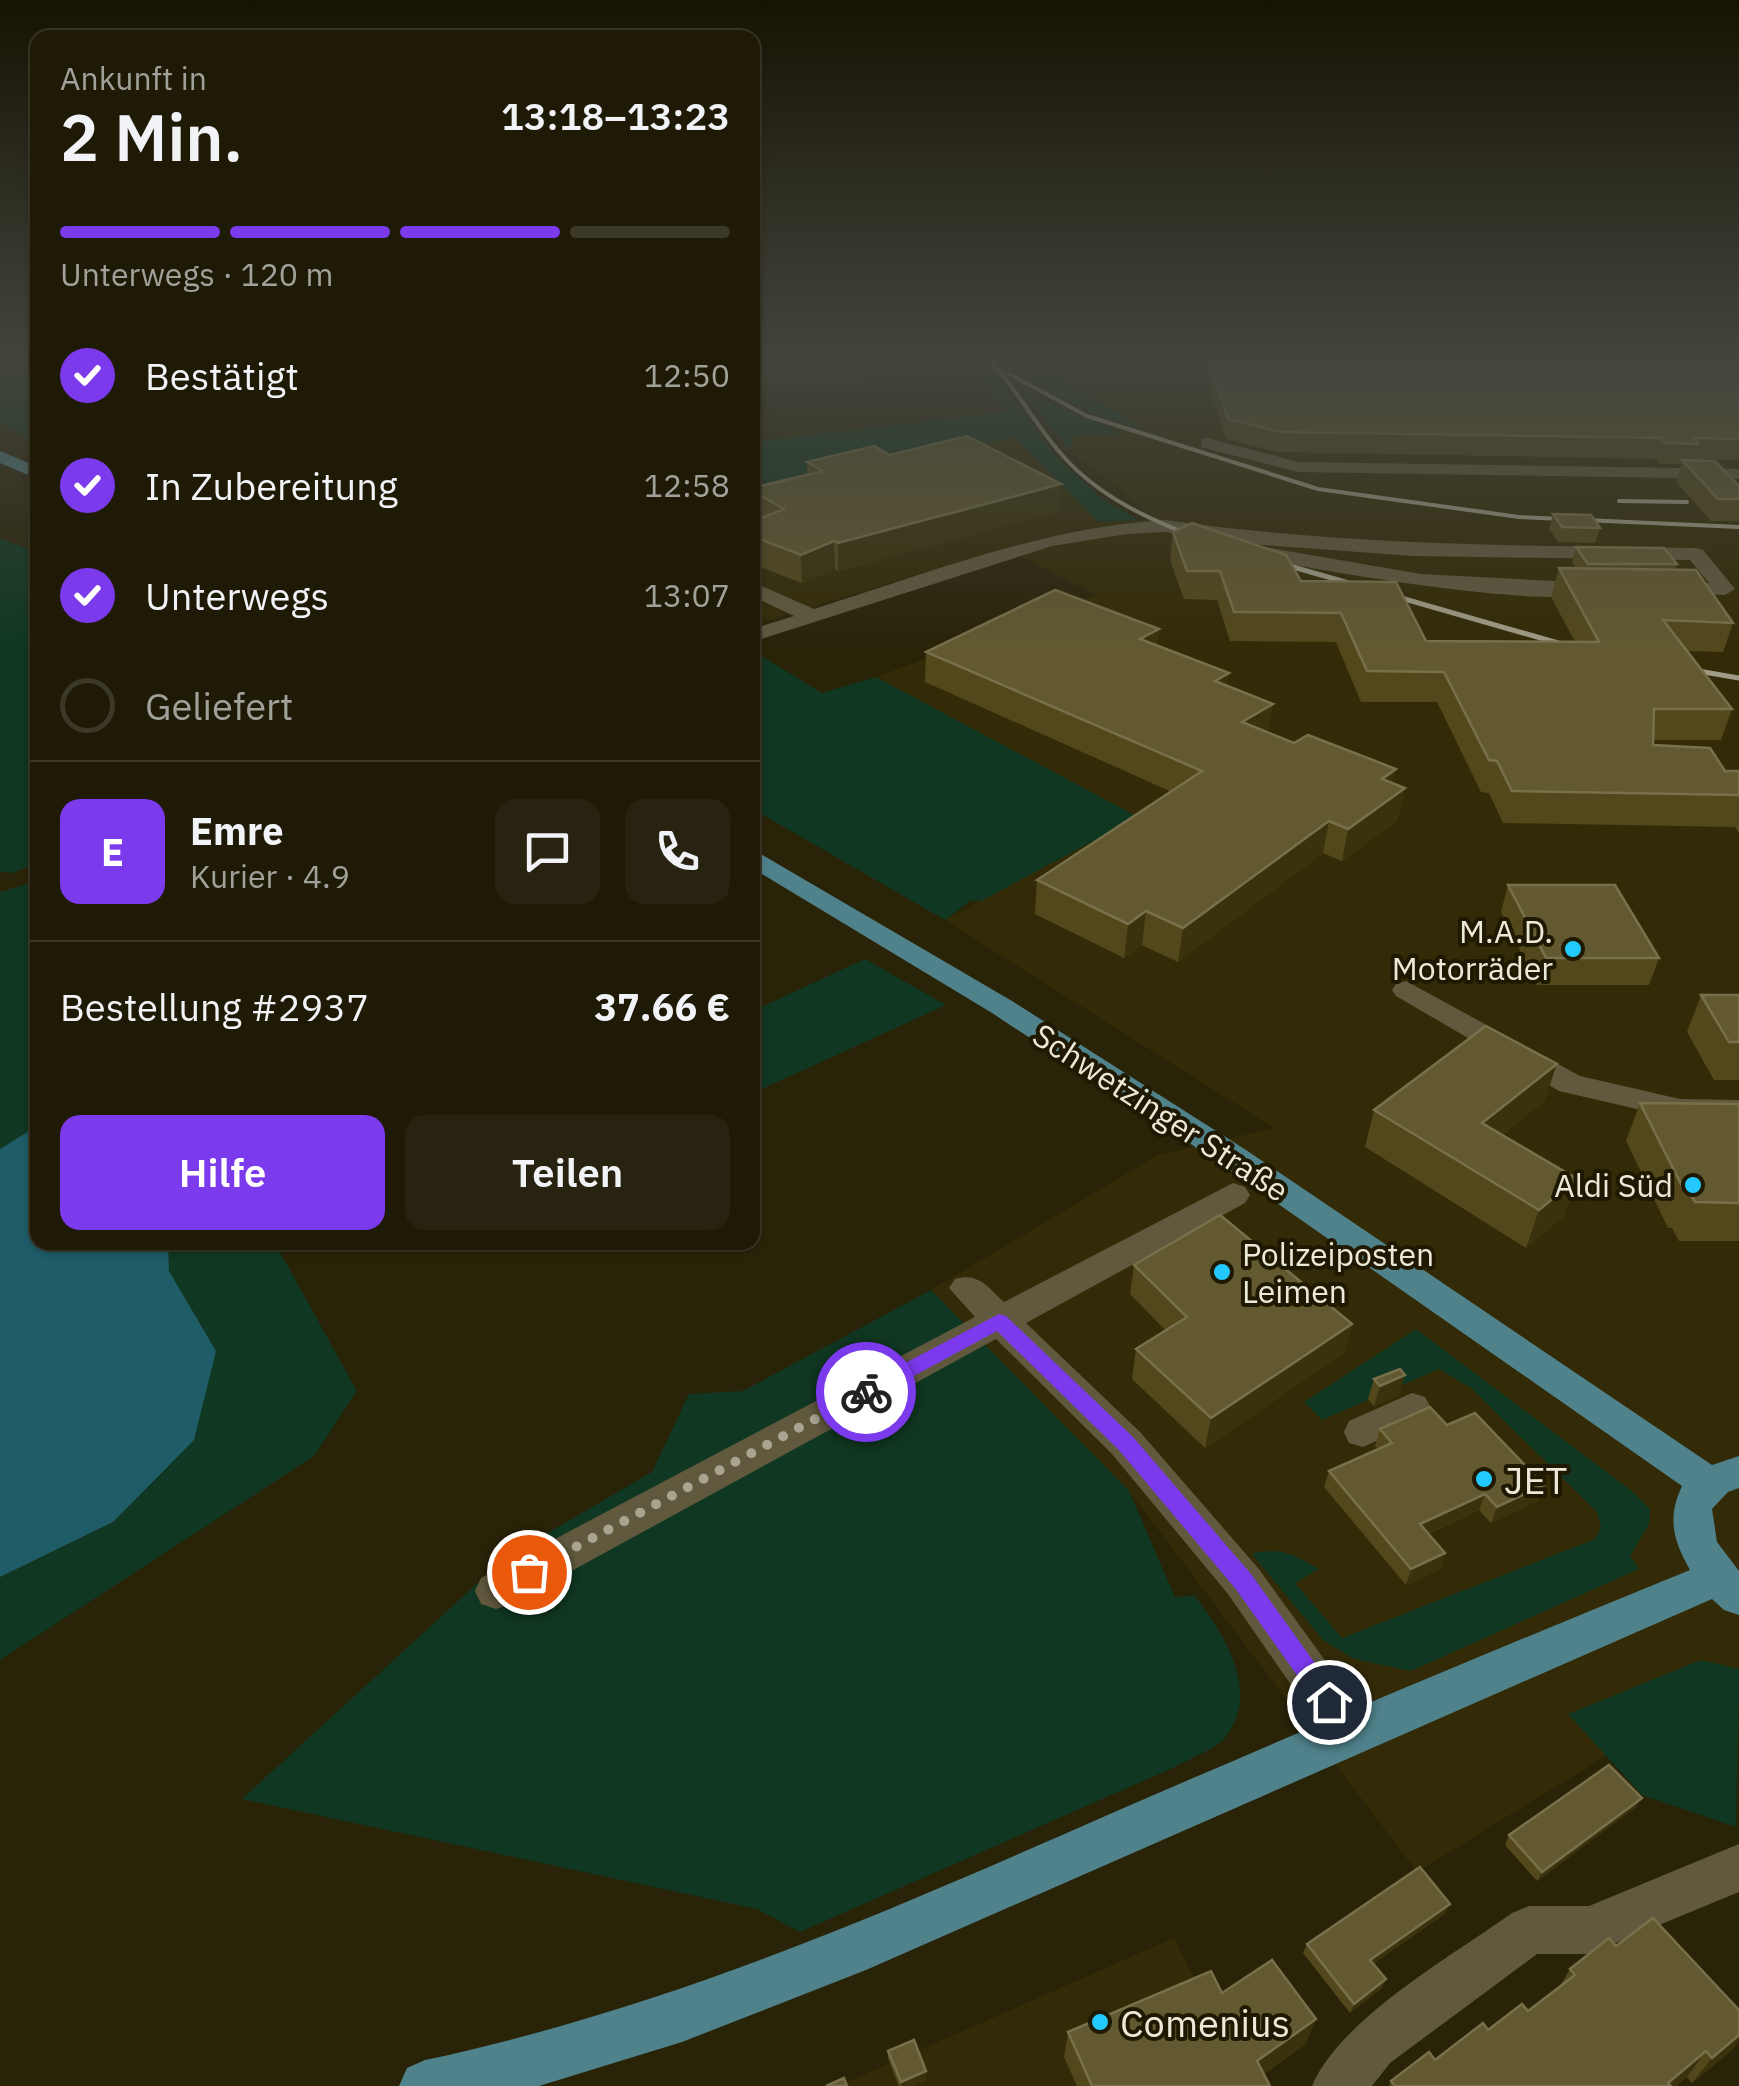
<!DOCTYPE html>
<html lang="de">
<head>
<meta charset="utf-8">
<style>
  body { margin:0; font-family:"IBM Plex Sans",sans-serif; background:#272310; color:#f1f3f6; height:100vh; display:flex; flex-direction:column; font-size:38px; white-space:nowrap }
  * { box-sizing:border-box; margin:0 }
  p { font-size:32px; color:#a1a19b }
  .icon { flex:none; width:55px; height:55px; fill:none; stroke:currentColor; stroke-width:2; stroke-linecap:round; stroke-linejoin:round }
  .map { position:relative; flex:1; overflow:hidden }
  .drawer { position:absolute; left:30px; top:30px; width:730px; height:1220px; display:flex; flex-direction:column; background:#1f1a06; border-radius:20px; box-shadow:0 2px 8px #0004,0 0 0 2px #3c3828 }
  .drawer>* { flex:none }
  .pin { position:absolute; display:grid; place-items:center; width:85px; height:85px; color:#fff; margin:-42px; border:5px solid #fff; border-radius:50%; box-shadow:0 2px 10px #0007 }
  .courier { position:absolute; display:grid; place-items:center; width:100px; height:100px; margin:-50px; border:8px solid #7c3aed; border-radius:50%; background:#fff; color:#222; box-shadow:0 2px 12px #0007 }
  .summary em { font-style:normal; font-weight:600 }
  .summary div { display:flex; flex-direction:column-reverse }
  .summary { display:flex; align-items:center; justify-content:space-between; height:170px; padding:0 30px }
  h1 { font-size:65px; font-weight:600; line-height:75px }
  .bar { display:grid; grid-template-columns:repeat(4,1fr); gap:15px 10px; align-content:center; height:120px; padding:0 30px }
  .bar i { height:12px; border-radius:8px; background:#3c3828 }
  .bar .current { background:#7c3aed }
  .bar p { grid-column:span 4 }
  .line { display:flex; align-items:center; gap:25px; padding:0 30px; border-top:2px solid #3c3828 }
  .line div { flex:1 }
  .round { display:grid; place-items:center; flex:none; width:105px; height:105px; border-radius:20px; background:#272310 }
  ol { padding:0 30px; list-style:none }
  li { display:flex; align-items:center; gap:30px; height:110px }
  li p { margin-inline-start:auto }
  li .icon { padding:10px; border-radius:50%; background:#7c3aed; color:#fff; stroke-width:4 }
  li:last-child { color:#a1a19b }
  li i { width:55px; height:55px; border:5px solid #3c3828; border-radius:50% }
  .action { display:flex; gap:20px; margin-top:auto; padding:20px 30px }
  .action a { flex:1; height:115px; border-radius:20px; background:#7c3aed; color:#fff; font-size:40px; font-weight:600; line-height:115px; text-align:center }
  .action a+a { background:#272310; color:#f1f3f6 }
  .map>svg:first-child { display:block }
  .built { fill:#332b07 }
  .green { fill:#103721 }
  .water { fill:#1e5c67 }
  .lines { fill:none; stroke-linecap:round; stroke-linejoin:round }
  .minor { fill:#60593e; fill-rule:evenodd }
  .major { fill:#50828b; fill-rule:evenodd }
  .rail-far1 { stroke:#9f9b86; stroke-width:4 }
  .rail { stroke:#9f9b86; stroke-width:5 }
  .wall { fill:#52481c }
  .shaded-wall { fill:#3a320c }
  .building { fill:#625931; stroke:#78704b; stroke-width:2.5 }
  .route { fill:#7c3aed }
  .done { stroke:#a8a490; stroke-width:10; stroke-dasharray:0 18 }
  .poi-dot { fill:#23c9fe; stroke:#1f1901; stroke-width:4 }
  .labels { text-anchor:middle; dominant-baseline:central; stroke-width:8; stroke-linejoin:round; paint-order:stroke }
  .poi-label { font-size:32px; fill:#ece9d9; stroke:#1f1901; text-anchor:end }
  .street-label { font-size:32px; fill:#ece9d9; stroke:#1f1901 }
  .near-poi-label { font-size:38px; fill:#ece9d9; stroke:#1f1901; text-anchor:start }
</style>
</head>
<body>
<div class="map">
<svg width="1739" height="2086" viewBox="0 0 1739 2086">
  <rect width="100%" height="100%" fill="#292308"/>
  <g class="built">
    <polygon points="753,357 850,357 883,363 868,380 753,396"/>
    <polygon points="1023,357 1739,357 1739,1674 1417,1872 1129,1491 931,1290 1158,1155 1274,1128 945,920 1138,817 876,677 1096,595 1005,548 753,625 752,495 1014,437 1099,522 1156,519 1071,451 1072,436 1144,429"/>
    <polygon points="1174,1938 1249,2086 839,2086 890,2063"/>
  </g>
  <g class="green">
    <polygon points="0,357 37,357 37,445 0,422"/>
    <polygon points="850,357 975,357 991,370 1057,458 1100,497 1138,520 1099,522 1014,437 753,494 752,442 1007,412 977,371 868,380 882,363"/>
    <path d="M997,357H1023L1146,430C1091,416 1043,390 997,357Z"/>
    <polygon points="1023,392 1121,433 1072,436 1071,451"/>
    <polygon points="0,539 38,552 37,862 13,873 0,872"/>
    <polygon points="752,650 822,693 876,677 1138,817 981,901 971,900 945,920 753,809"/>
    <polygon points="37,881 37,1126 0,1149 0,892"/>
    <polygon points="865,959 946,1005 753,1093 753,1011"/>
    <polygon points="168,1243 275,1243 357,1391 314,1456 0,1660 0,1577 113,1522 216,1351 169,1271"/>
    <path d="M931,1290L1129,1491L1175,1597L1194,1595C1223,1632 1262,1692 1225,1738C1215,1749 1191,1758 1177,1766L800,1932L757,1909L242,1799L505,1558L652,1472L689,1394L743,1391Z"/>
    <path d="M1416,1329L1633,1492L1650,1509L1649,1524L1630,1556L1639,1569L1411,1671L1354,1659L1323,1640L1252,1554C1279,1546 1295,1555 1319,1569L1295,1583L1342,1638L1595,1539L1601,1527L1597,1512L1471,1388L1439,1369L1322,1420L1304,1402Z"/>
    <polygon points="1701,1660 1739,1669 1736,1827 1642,1795 1568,1714"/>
  </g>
  <polygon class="water" points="37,1126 38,1242 168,1243 169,1271 216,1351 194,1440 113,1522 0,1577 0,1149"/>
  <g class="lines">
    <g class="minor">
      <polygon points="1207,438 1298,462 1739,469 1739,479 1298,472 1201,447 1201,439"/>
      <path d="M1165,520C1341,545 1518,546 1696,548L1703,550L1735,589L1725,595L1662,592V584L1709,583L1690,560L1413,556L1249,544L1165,532L1127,534L1052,546L752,642V629L794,616L752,596V582L814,609C929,573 1044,527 1165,520Z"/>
      <path d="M1252,545L1421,574L1593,583L1603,589C1573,616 1295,567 1245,555L1242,551Z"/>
      <polygon points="1406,981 1580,1076 1680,1099 1739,1100 1739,1120 1680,1119 1559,1091 1396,996 1392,990 1396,984"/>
      <path d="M1233,1183L1245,1187L1250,1195L1245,1203L1026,1323L1140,1432L1258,1568L1366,1717L1372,1732L1366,1747L1350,1753L1334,1747L1228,1594L1112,1454L996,1339L511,1604L496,1609L481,1604L475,1591L481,1578L975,1317L949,1288L955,1279C978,1272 988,1287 1004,1302Z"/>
      <polygon points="1412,1393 1425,1397 1431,1408 1425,1419 1363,1447 1349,1443 1344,1432 1349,1421"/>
      <path d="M1739,1844V1892L1589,1954H1537L1390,2063L1372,2086H1312C1340,2019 1452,1956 1512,1913L1529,1906H1589Z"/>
    </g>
    <g class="major">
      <polygon points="0,451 38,467 38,479 0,463"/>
      <path d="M752,849L1012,1001L1246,1150L1712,1465L1739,1456V1488L1728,1492L1712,1509L1717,1542L1739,1571V1615L1724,1610L1712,1599L866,1970L682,2042L539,2086H399L407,2068L425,2060C673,2007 889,1911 1119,1810C1308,1728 1498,1648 1690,1570C1673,1540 1667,1518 1682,1486L1224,1166L992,1013L752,868Z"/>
    </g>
    <g class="rail-far1">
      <path d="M987,357C1016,387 1035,425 1063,456C1100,498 1151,520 1202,540"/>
      <polyline points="1009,374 1087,416 1318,489 1519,517 1739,527"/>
      <polyline points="1619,501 1687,502"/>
    </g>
    <g class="rail">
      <polyline points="1269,560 1572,647"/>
      <polyline points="1675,667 1739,678"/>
    </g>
  </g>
  <g class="wall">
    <polygon points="1207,357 1399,357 1739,362 1739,460 1693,459 1693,461 1739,484 1739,521 1711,521 1676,482 1681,464 1660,464 1655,459 1277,452 1226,439 1205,373"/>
    <polygon points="890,455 1059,511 838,571 835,569 802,583 752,564 752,522 758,520 752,516 752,488 807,475 807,462"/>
    <polygon points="1553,514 1600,528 1595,543 1558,542 1549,529"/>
    <polygon points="1173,532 1301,581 1426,641 1575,642 1551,597 1559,568 1576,569 1572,562 1576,547 1677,564 1675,570 1733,623 1723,652 1687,651 1732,709 1721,740 1653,740 1653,745 1725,771 1739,771 1739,833 1735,827 1503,823 1489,793 1481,792 1437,702 1361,702 1336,642 1230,641 1217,600 1184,599 1170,560"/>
    <polygon points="1159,629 1157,646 1227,686 1268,733 1393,783 1398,820 1342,861 1323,853 1178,962 1142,945 1124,958 1035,914 1037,880 1172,792 925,682 926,652"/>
    <polygon points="1508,885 1659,958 1649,985 1537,985 1501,912"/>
    <polygon points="1701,995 1739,995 1739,1080 1714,1080 1687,1032"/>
    <polygon points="1545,1100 1502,1135 1564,1216 1526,1248 1365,1147 1374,1110"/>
    <polygon points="1640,1103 1739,1104 1739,1241 1679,1241 1672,1228 1668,1228 1626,1141"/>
    <polygon points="1134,1265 1352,1324 1344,1353 1205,1448 1132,1379 1136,1349 1166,1331 1130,1294"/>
    <polygon points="1374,1379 1399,1395 1374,1406 1368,1399"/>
    <polygon points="1447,1425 1544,1485 1537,1501 1491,1523 1479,1510 1428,1534 1445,1553 1440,1569 1406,1585 1324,1487 1329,1471 1378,1449 1375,1446 1380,1429"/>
    <polygon points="1636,1807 1537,1881 1505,1845 1509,1835"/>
    <polygon points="1446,1913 1373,1964 1382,1988 1350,2013 1303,1953 1307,1944"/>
    <polygon points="1616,1946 1732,2050 1692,2083 1687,2077 1676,2086 1389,2086 1391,2081 1435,2060 1488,2030 1528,2011 1560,1986 1570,1969"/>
    <polygon points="1222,1993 1306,2044 1264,2074 1270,2086 1077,2086 1064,2057 1068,2032"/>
    <polygon points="888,2051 926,2071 926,2080 912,2086 899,2086 888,2059"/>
  </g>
  <g class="shaded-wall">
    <polygon points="1061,484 1059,511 838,571 838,543"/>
    <polygon points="834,541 835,569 802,583 801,555"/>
    <polygon points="1159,629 1156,659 1140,639"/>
    <polygon points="1229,673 1225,704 1215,681"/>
    <polygon points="1273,704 1268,735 1242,722"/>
    <polygon points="1396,769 1389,800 1405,788 1398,820 1342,861 1348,829 1382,779"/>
    <polygon points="1329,821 1323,853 1178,962 1183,928"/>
    <polygon points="1146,911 1142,945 1124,958 1128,924"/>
    <polygon points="1557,1064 1545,1100 1471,1160 1482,1123"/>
    <polygon points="1577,1179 1564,1216 1526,1248 1539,1210"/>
    <polygon points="1352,1324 1344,1353 1205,1448 1211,1418"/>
    <polygon points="1405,1375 1399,1395 1374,1406 1380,1386"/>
    <polygon points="1544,1485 1537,1501 1491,1523 1497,1507"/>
    <polygon points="1485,1494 1479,1510 1414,1540 1420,1524"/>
    <polygon points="1445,1553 1440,1569 1406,1585 1411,1569"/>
    <polygon points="1642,1798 1636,1807 1537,1881 1542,1872"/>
    <polygon points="1450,1904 1446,1913 1366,1969 1370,1960"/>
    <polygon points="1386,1979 1382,1988 1350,2013 1354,2004"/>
    <polygon points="1316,2019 1306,2044 1249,2085 1257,2061"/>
    <polygon points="1739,2035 1739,2041 1732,2050 1692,2083 1712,2058"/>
    <polygon points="1706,2051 1687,2077 1676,2086 1666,2086"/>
    <polygon points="926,2071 926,2080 912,2086 901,2086 901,2082"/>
  </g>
  <g class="building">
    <polygon points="1208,357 1399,357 1739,362 1739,439 1693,438 1698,444 1666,443 1661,438 1280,432 1228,419"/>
    <polygon points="967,436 1061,484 838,543 834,541 801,555 752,536 752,522 784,509 752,490 752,488 823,471 807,462 874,446 890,455"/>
    <polygon points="1682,460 1715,461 1737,484 1739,484 1739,499 1718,499"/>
    <polygon points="1553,514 1591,515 1600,528 1562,527"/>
    <polygon points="1192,523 1286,555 1301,581 1396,582 1426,641 1599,642 1559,568 1696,570 1733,623 1663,620 1732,709 1654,709 1653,745 1710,748 1725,771 1739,771 1739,795 1512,791 1497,761 1489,760 1444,672 1367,671 1341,613 1234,612 1220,571 1187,571 1173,532"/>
    <polygon points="1576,547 1664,548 1677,564 1588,564"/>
    <polygon points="1055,590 1159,629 1140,639 1229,673 1215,681 1273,704 1242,722 1294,743 1308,735 1396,769 1382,779 1405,788 1348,829 1329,821 1183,928 1146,911 1128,924 1037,880 1202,771 926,652"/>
    <polygon points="1508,885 1615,885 1659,958 1546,958"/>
    <polygon points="1701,995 1739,995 1739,1042 1729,1042"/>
    <polygon points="1486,1026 1557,1064 1482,1123 1577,1179 1539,1210 1374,1110"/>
    <polygon points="1640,1103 1739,1104 1739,1203 1695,1202 1688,1190 1684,1190"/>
    <polygon points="1220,1215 1352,1324 1211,1418 1136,1349 1187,1317 1134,1265"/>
    <polygon points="1400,1369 1405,1375 1380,1386 1374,1379"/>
    <polygon points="1430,1407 1447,1425 1475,1413 1544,1485 1497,1507 1485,1494 1420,1524 1445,1553 1411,1569 1329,1471 1392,1443 1380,1429"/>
    <polygon points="1609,1765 1642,1798 1542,1872 1509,1835"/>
    <polygon points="1420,1867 1450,1904 1370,1960 1386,1979 1354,2004 1307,1944"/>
    <polygon points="1653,1918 1739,2010 1739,2035 1712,2058 1706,2051 1668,2083 1671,2086 1395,2086 1391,2081 1429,2052 1435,2060 1483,2023 1488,2030 1522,2004 1528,2011 1575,1975 1570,1969 1609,1938 1616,1946"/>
    <polygon points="1272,1960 1316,2019 1257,2061 1270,2086 1092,2086 1068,2032 1211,1971 1222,1993"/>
    <polygon points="914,2040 926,2071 901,2082 888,2051"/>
    <polygon points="844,2078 847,2086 826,2086"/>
  </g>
  <linearGradient id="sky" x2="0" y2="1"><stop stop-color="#171304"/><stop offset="0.55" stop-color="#43453d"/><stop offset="1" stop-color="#43453d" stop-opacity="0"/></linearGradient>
  <rect width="1739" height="649" fill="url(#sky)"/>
  <polygon class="route" points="999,1314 1006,1316 1133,1437 1251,1574 1337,1694 1341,1702 1337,1709 1329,1713 1321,1709 1235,1588 1118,1449 997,1331 873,1398 859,1398 859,1387"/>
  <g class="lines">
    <polyline class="done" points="529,1572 866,1392"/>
  </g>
  <g class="poi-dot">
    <circle cx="1573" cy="949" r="10"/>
    <circle cx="1693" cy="1185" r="10"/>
    <circle cx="1222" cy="1272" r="10"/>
    <circle cx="1484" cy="1479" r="10"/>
    <circle cx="1100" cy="2022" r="10"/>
  </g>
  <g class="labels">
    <g class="poi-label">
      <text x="1553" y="931">M.A.D.<tspan x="1553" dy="37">Motorräder</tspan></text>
      <text x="1673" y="1185">Aldi Süd</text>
      <text x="1242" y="1254" text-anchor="start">Polizeiposten<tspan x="1242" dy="37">Leimen</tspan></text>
    </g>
    <g class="street-label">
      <text transform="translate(1161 1112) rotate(33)">Schwetzinger Straße</text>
    </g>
    <g class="near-poi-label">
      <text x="1504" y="1479">JET</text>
      <text x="1120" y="2022">Comenius</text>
    </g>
  </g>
</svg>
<div class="pin" style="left:529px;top:1572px;background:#ea580c"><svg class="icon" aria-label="bag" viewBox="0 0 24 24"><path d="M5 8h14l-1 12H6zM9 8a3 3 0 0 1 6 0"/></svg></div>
<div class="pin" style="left:1329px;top:1702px;background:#1f2937"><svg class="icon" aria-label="home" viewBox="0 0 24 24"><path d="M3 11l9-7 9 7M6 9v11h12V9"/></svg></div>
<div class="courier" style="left:866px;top:1392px"><svg class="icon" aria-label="bike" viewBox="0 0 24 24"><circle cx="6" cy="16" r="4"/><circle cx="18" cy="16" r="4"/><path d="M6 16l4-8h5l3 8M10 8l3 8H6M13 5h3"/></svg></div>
<section class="drawer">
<div class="summary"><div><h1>2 Min.</h1><p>Ankunft in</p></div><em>13:18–13:23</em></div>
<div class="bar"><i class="current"></i><i class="current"></i><i class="current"></i><i></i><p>Unterwegs · 120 m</p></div>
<ol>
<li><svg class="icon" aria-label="check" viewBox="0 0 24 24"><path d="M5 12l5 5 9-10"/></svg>Bestätigt<p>12:50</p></li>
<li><svg class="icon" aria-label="check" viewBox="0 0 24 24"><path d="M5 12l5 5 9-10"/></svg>In Zubereitung<p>12:58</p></li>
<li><svg class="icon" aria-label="check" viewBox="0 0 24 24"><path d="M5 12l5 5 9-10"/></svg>Unterwegs<p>13:07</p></li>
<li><i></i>Geliefert</li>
</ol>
<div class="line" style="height:180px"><b class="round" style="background:#7c3aed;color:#fff">E</b><div><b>Emre</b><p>Kurier · 4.9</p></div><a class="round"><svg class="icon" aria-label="chat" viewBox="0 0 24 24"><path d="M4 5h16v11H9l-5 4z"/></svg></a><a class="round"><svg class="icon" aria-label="phone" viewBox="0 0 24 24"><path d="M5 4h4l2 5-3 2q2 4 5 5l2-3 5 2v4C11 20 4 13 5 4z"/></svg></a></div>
<div class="line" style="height:130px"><div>Bestellung #2937</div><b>37.66 €</b></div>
<div class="action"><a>Hilfe</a><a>Teilen</a></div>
</section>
</div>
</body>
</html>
